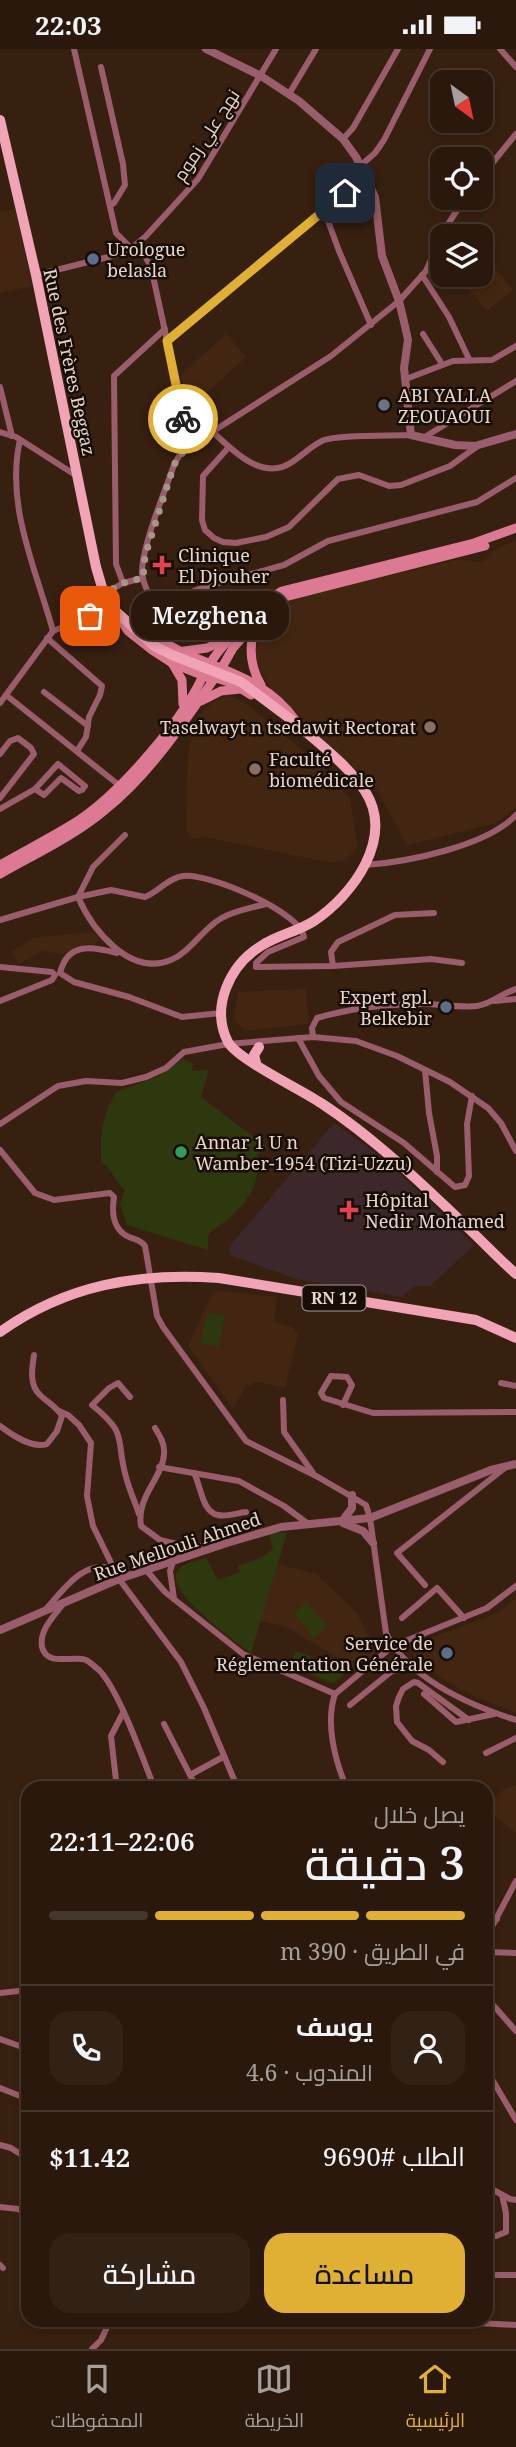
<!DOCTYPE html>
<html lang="ar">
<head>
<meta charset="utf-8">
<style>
  body { margin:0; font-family:"Noto Serif",Cairo,serif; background:#322115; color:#f1f3f6; direction:rtl; height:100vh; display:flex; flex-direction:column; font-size:26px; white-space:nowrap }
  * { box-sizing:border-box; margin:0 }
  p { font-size:23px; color:#a5a09d }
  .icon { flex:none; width:38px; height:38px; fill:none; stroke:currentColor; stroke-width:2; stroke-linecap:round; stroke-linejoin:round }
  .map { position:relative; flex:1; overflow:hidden; direction:ltr }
  .sheet { position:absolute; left:21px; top:1732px; width:472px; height:546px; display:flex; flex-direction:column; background:#2a180c; border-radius:21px; box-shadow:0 4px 10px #0003,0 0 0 2px #46372d; direction:rtl }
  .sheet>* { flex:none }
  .needle { width:46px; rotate:147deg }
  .buttons { position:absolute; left:430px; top:21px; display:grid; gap:14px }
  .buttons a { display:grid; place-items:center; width:63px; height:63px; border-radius:14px; background:#2a180c; box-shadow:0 4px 10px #0003,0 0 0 2px #46372d; font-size:35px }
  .pin { position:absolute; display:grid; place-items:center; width:60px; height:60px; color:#fff; margin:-30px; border-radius:14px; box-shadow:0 4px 10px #0006 }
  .courier { position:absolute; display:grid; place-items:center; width:70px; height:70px; margin:-35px; border:5px solid #e0b034; border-radius:50%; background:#fff; color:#222; box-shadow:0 2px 9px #0007 }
  .bubble { position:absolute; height:49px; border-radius:21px; background:#2a180c; box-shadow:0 4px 10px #0003,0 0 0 2px #46372d; font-size:23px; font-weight:600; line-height:49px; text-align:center; direction:rtl }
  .headline em { font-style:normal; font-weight:600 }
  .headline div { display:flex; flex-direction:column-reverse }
  .headline { display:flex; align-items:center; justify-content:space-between; height:119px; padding:0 28px }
  h1 { font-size:46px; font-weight:600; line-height:52px }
  .bar { display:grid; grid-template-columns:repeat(4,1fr); gap:10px 7px; align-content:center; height:84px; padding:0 28px }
  .bar i { height:9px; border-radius:5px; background:#46372d }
  .bar .selected { background:#e0b034 }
  .bar p { grid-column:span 4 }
  .line { display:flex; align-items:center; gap:18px; padding:0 28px; border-top:2px solid #46372d }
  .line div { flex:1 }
  .round { display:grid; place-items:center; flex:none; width:74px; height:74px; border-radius:21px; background:#322115 }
  .cta { display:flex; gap:14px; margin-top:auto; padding:14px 28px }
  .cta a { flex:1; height:80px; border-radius:21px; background:#e0b034; color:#111; font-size:28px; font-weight:600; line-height:80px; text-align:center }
  .cta a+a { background:#322115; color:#f1f3f6 }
  .status { display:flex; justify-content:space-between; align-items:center; height:49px; padding:0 35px; background:#2a180c; direction:ltr }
  .status svg { height:19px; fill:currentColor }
  .menu { display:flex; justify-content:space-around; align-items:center; height:98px; border-top:2px solid #46372d; background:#2a180c; font-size:19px; color:#a5a09d }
  .menu a { display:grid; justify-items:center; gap:4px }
  .menu .selected { color:#e0b034 }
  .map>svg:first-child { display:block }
  .built { fill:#432611 }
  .medical { fill:#3c282a }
  .green { fill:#2d380f }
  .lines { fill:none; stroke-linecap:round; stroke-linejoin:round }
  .minor { stroke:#9a5d6b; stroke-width:6 }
  .tertiary { stroke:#9a5d6b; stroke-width:8 }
  .secondary { stroke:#db7a92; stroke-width:9 }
  .primary { stroke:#f0a4b5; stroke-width:10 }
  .primary-bridge { stroke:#f0a4b5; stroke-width:10 }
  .done { stroke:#a8968a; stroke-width:7; stroke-dasharray:0 12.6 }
  .route { stroke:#e0b034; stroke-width:9 }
  .service-dot { fill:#5c6f8a; stroke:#170d06; stroke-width:2.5 }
  .worship-dot { fill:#6b7280; stroke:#170d06; stroke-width:2.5 }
  .health-dot { fill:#e0444e; stroke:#170d06; stroke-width:2.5 }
  .education-dot { fill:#8d6e63; stroke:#170d06; stroke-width:2.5 }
  .leisure-dot { fill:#2e9e5b; stroke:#170d06; stroke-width:2.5 }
  .labels { text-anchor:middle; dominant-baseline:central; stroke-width:5; stroke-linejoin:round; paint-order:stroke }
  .shield { fill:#170d06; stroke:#a79990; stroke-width:2 }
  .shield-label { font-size:16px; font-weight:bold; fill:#e5d5cb }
  .street-label { font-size:18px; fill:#e5d5cb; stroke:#170d06 }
  .poi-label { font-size:18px; fill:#e5d5cb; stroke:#170d06; text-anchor:start }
</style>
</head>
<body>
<div class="status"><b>22:03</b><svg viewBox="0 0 49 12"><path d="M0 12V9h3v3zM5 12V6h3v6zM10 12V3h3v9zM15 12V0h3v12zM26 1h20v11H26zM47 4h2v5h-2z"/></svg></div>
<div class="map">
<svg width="516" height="2300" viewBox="0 0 516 2300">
  <rect width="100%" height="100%" fill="#382010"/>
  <g class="built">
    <polygon points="15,160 32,237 0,244 0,163"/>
    <polygon points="481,202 513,241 487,262 457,226 481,226"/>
    <polygon points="226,285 246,308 188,361 181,329 184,323"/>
    <polygon points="516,492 516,758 496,774 407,796 374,736 301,673 295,662 271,641 255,611 260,577 272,562 296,549 460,510 482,514 497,499"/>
    <polygon points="230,647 243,652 296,696 338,735 350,750 357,795 354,803 344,812 332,814 205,788 193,790 186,781 188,705 196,669 215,651"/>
    <polygon points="92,883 99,890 95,896 86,895 62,905 42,902 19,915 11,903 34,889"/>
    <polygon points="306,940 309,975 245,982 234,970 238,943"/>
    <polygon points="214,1241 277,1248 274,1273 292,1278 298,1286 285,1339 253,1332 251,1337 247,1336 233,1359 188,1297"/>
    <polygon points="277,1515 316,1525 356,1563 376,1601 374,1609 359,1622 287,1578 260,1572"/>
    <polygon points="516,1549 516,1664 470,1645 443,1630 413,1606 414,1595 498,1564"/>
    <polygon points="516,1736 516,1784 487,1761 486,1759 504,1740"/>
  </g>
  <polygon class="medical" points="334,1074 383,1109 474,1196 430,1237 415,1237 402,1248 296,1230 230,1206 229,1198"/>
  <g class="green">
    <path d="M183,1010L193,1015L192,1022L209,1021L201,1048L268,1099L257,1106C263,1144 235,1166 208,1185V1201L127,1176L120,1155L125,1141C116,1134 111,1119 102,1114C98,1089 103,1065 116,1043L159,1027Z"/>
    <polygon points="208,1263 225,1267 218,1298 200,1294"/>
    <path d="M268,1482L287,1484L251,1604C235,1592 166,1544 177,1523C181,1514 197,1512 206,1509L218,1531L240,1523L238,1517L261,1509L273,1500Z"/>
    <polygon points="307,1553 327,1578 314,1589 294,1564"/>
    <path d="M296,1602L345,1620C343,1627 338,1633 331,1634L290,1616Z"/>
  </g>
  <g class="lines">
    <g class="minor">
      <path d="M74,0L116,184L131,199L144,205L151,218L190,397L179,407L174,416C165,442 142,497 142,523C142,533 147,541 151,549L165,555L175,553L189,544L204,538L284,516L328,492L477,453L516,429"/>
      <polyline points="500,0 516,18"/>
      <polyline points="101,18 123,115 125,136 114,154 111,156"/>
      <polyline points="289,45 316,0"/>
      <polyline points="343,90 353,79 398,0"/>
      <polyline points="360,117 375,104 384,91 430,0"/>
      <polyline points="481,128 516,85"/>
      <polyline points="324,161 339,202 371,276"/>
      <polyline points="36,226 120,205 133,198 146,187 198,130 276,0"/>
      <polyline points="422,226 449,268 469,310"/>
      <polyline points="423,285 442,315"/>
      <polyline points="167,292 365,127"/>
      <polyline points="406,330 453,312 492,311 516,297"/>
      <polyline points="0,338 12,387"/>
      <polyline points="0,383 16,388 77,427"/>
      <path d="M213,383C233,402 263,433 292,413C303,406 312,396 324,391C342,385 390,387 411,386"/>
      <polyline points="423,389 516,332"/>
      <path d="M20,391C5,456 36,520 53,582"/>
      <polyline points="190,397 331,307 399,252 426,222 443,183 465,149"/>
      <polyline points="229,398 203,427 202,471 205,481 214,489 223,493 236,494 266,488 289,478 338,430 359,426 389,437 401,436 450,417 479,396"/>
      <polyline points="123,534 116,515 114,327 165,280"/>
      <polyline points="104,545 123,534 143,529"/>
      <polyline points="47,589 102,637 100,646 89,668 86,688 77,702"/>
      <polyline points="44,643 88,677"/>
      <polyline points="6,646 120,737"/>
      <polyline points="0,654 53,582 112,559"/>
      <polyline points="0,705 10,692 18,689 31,699 34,705 0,749"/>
      <polyline points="0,760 35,740 58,715 85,737 82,741 79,742 61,729 44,746 35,740"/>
      <path d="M125,786L93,818L78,848C92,880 129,928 171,911C190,903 202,881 220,870C233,862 251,859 266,855"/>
      <path d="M365,816C408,813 487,797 516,766"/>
      <path d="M0,871L78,848L111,841L145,848C158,843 168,829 183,827C207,823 301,863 304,888L268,903L256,914V918L333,917L431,910L462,914"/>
      <path d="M117,904C93,898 68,892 60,924L74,933L129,948L182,968L221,964"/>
      <polyline points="333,917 331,903 338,893 395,866 434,864"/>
      <polyline points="0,918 52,923 55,926 52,931 0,952"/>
      <polyline points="495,952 516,950"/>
      <path d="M313,988L312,979L317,969C351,959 387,955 423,955C441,955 460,959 477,957C492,955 502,944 516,940"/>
      <polyline points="298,989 319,1027 341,1053 404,1094 455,1138 465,1136 469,1127 467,1075 472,1047"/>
      <polyline points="425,1021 429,1064 437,1107 437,1123"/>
      <polyline points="0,1075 58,1037 86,1032 122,1034 146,1028 166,1019 184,1003 228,995 313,988 356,992 397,1007 450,1033 488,1059 501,1074 516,1102"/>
      <path d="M0,1101L35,1144L54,1151L110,1144L114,1148C112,1162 112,1177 125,1186C133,1191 139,1189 145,1197L157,1267L163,1278L246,1392L318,1428L366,1456L370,1469L386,1584C409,1630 469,1656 516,1671"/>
      <polyline points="501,1334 516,1337"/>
      <path d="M130,1348L118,1334L109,1339L92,1356C129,1386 115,1388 126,1428C129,1440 135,1453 139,1465"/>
      <polyline points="283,1351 284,1383 313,1424"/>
      <polyline points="343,1356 352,1336 347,1328 331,1327 321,1344 324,1349 373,1364 516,1363"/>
      <polyline points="59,1362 68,1366 79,1376 91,1394 87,1447 93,1477 119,1530 181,1613 204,1659 238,1740"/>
      <path d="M0,1377C12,1386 32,1400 47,1395L57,1382L62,1367C56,1357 48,1354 40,1346C29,1336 32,1319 34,1306"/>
      <path d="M155,1379C160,1387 165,1395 164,1405C163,1428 136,1448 141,1477L160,1491L181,1496L214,1497"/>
      <polyline points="159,1418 239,1432 284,1457 307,1474"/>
      <path d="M194,1424C201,1437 202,1463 218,1466C227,1468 237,1464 246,1463"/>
      <polyline points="173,1513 170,1522 174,1550"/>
      <polyline points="147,1522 165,1543 243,1605 335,1645"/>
      <polyline points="425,1536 397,1504 506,1418"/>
      <path d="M63,1555C54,1567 39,1581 42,1598C47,1618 72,1606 86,1611C90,1613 95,1618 99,1621C119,1641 143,1711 155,1740"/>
      <path d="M47,1559C64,1540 84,1510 113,1520"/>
      <polyline points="402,1569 437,1539 464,1569"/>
      <polyline points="335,1645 393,1597 487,1559 516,1537"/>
      <path d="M335,1645C325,1674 335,1712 347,1740"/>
      <polyline points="424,1645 456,1673 494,1665"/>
      <polyline points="350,1656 392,1622 399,1621 409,1615"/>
      <polyline points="164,1675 190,1726"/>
      <polyline points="486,1704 516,1689"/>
      <polyline points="443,1713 429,1701 412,1692 397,1673 396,1657 399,1648 403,1640 414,1633 418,1634 469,1671"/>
      <polyline points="117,1740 111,1687 123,1664"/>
      <polyline points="197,1740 190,1726 223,1708"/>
      <polyline points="486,1864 497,1870"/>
      <polyline points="486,1889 516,1832"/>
      <polyline points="486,1903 516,1904"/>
      <polyline points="0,1944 28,1941"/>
      <polyline points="486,1948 516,1982"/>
      <polyline points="0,1990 28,2000"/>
      <polyline points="486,2020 516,2071"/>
      <polyline points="0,2039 28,2050"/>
      <polyline points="0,2096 11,2099 28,2110"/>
      <polyline points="486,2137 510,2150 516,2151"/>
      <polyline points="0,2158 18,2160 28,2166"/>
      <polyline points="486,2186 496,2187 506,2183 506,2164 502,2146"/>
      <polyline points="0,2216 3,2219"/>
      <polyline points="486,2226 516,2226"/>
      <polyline points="438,2272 516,2276"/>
      <polyline points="92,2300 101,2291 110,2272"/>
    </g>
    <g class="tertiary">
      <polyline points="206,0 261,27 299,52 343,90 356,108 375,148 382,207 399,252 405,277 408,291 404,319 411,386 455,396 475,397 516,385"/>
      <polyline points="343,1471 352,1459 352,1446"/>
      <polyline points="343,1474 363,1482 373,1494"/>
      <polyline points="0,1581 119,1530 227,1494 281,1478 370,1469 491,1421 516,1415"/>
    </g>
    <g class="secondary">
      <path d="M117,566L128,582L152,601L172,614L209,629C224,628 239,638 251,646"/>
      <path d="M134,574C149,585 164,594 180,602C223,622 268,631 296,672"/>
      <path d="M256,576C248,597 250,617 261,636"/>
      <polyline points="184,602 207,599 227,590"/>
      <polyline points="172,614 182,631 183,655"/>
      <path d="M208,618C219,598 262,553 282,542L474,494L516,479"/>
      <polyline points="216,629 233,599 268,560 285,548 485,497"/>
      <polyline points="201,652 221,642 240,640"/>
      <path d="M0,816C26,801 54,787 79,771C122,742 187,667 206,620L211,617"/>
      <path d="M0,825C35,805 74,787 105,761C149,726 182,676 214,630"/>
    </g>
    <g class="primary">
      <polyline points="0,71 36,226 96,518 104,545 112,559"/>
      <path d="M293,672C317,693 347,715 365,742C395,789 353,846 314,872C297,883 277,886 261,897C230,916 210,958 228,993C237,1010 302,1041 321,1054C373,1088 421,1134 466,1177C483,1193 499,1210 516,1225"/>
      <polyline points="256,1014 254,1006 259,998"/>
      <path d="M0,1283C66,1236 139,1223 219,1229L476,1271L516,1289"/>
    </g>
    <polyline class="primary-bridge" points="112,559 154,597 172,606 241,633 293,672"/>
  </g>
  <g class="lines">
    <polyline class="done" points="90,567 112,559 104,545 123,534 143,529 145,507 174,416 179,407 190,397 183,370"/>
    <polyline class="route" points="183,370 167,292 345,144"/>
  </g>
  <g class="service-dot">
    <circle cx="93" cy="210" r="7"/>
    <circle cx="446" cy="958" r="7"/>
    <circle cx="447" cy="1604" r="7"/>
  </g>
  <circle class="worship-dot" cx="384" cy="356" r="7"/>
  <g class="health-dot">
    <path d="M158.5 505.5h7v7h7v7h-7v7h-7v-7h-7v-7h7z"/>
    <path d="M345.5 1150.5h7v7h7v7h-7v7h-7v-7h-7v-7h7z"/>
  </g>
  <g class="education-dot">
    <circle cx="430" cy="678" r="7"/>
    <circle cx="255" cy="720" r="7"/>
  </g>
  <circle class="leisure-dot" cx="181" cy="1103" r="7"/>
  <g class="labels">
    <rect class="shield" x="302.5" y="1236.5" width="63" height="25" rx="5"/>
    <g class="shield-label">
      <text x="334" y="1249">RN 12</text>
    </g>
    <g class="street-label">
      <text transform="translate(206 86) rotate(-57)">نهج علي زموم</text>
      <text transform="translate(70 313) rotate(78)">Rue des Frères Beggaz</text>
      <text transform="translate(177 1497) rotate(-19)">Rue Mellouli Ahmed</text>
    </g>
    <g class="poi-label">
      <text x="107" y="200">Urologue<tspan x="107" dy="21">belasla</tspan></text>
      <text x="398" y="346">ABI YALLA<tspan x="398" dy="21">ZEOUAOUI</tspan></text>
      <text x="178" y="506">Clinique<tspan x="178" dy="21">El Djouher</tspan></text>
      <text x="416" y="678" text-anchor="end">Taselwayt n tsedawit Rectorat</text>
      <text x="269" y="710">Faculté<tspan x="269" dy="21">biomédicale</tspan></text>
      <text x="432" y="948" text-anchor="end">Expert gpl.<tspan x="432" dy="21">Belkebir</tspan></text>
      <text x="195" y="1093">Annar 1 U n<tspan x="195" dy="21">Wamber-1954 (Tizi-Uzzu)</tspan></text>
      <text x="365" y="1151">Hôpital<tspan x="365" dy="21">Nedir Mohamed</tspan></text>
      <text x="433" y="1594" text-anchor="end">Service de<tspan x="433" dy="21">Réglementation Générale</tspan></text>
    </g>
  </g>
</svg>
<div class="buttons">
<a><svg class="needle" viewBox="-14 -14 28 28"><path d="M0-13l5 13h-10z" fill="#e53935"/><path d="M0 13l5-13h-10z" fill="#a5a09d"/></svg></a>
<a><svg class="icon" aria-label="locate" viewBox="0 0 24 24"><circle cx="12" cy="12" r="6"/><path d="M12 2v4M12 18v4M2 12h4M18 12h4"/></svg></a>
<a><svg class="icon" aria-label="layers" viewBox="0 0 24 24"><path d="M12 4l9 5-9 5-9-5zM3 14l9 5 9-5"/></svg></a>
</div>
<div class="pin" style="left:90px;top:567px;background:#ea580c"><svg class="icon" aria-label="bag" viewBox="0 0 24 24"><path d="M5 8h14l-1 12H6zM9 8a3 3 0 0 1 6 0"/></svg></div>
<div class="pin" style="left:345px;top:144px;background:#1f2937"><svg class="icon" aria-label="home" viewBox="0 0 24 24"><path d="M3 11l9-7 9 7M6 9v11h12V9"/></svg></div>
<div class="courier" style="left:183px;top:370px"><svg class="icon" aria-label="bike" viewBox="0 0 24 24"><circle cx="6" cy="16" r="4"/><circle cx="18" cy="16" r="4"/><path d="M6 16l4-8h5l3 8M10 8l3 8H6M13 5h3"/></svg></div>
<div class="bubble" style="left:131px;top:542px;width:158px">Mezghena</div>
<section class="sheet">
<div class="headline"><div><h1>3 دقيقة</h1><p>يصل خلال</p></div><em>22:06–22:11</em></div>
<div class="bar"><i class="selected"></i><i class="selected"></i><i class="selected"></i><i></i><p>في الطريق · 390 m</p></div>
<div class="line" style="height:126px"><a class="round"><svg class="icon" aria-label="person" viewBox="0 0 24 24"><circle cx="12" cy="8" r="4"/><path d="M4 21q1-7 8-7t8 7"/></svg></a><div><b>يوسف</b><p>المندوب · 4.6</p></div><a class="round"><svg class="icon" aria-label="phone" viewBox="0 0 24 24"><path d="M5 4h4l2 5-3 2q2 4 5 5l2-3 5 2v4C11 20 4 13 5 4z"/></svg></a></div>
<div class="line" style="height:91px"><div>الطلب #9690</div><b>$11.42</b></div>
<div class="cta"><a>مساعدة</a><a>مشاركة</a></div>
</section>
</div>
<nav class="menu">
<a class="selected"><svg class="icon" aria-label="home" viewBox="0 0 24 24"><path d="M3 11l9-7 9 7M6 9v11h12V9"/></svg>الرئيسية</a>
<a><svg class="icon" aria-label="map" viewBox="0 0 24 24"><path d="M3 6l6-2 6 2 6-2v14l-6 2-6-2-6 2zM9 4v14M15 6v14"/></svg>الخريطة</a>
<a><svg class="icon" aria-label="saved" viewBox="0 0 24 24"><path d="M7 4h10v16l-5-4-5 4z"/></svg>المحفوظات</a>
</nav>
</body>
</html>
